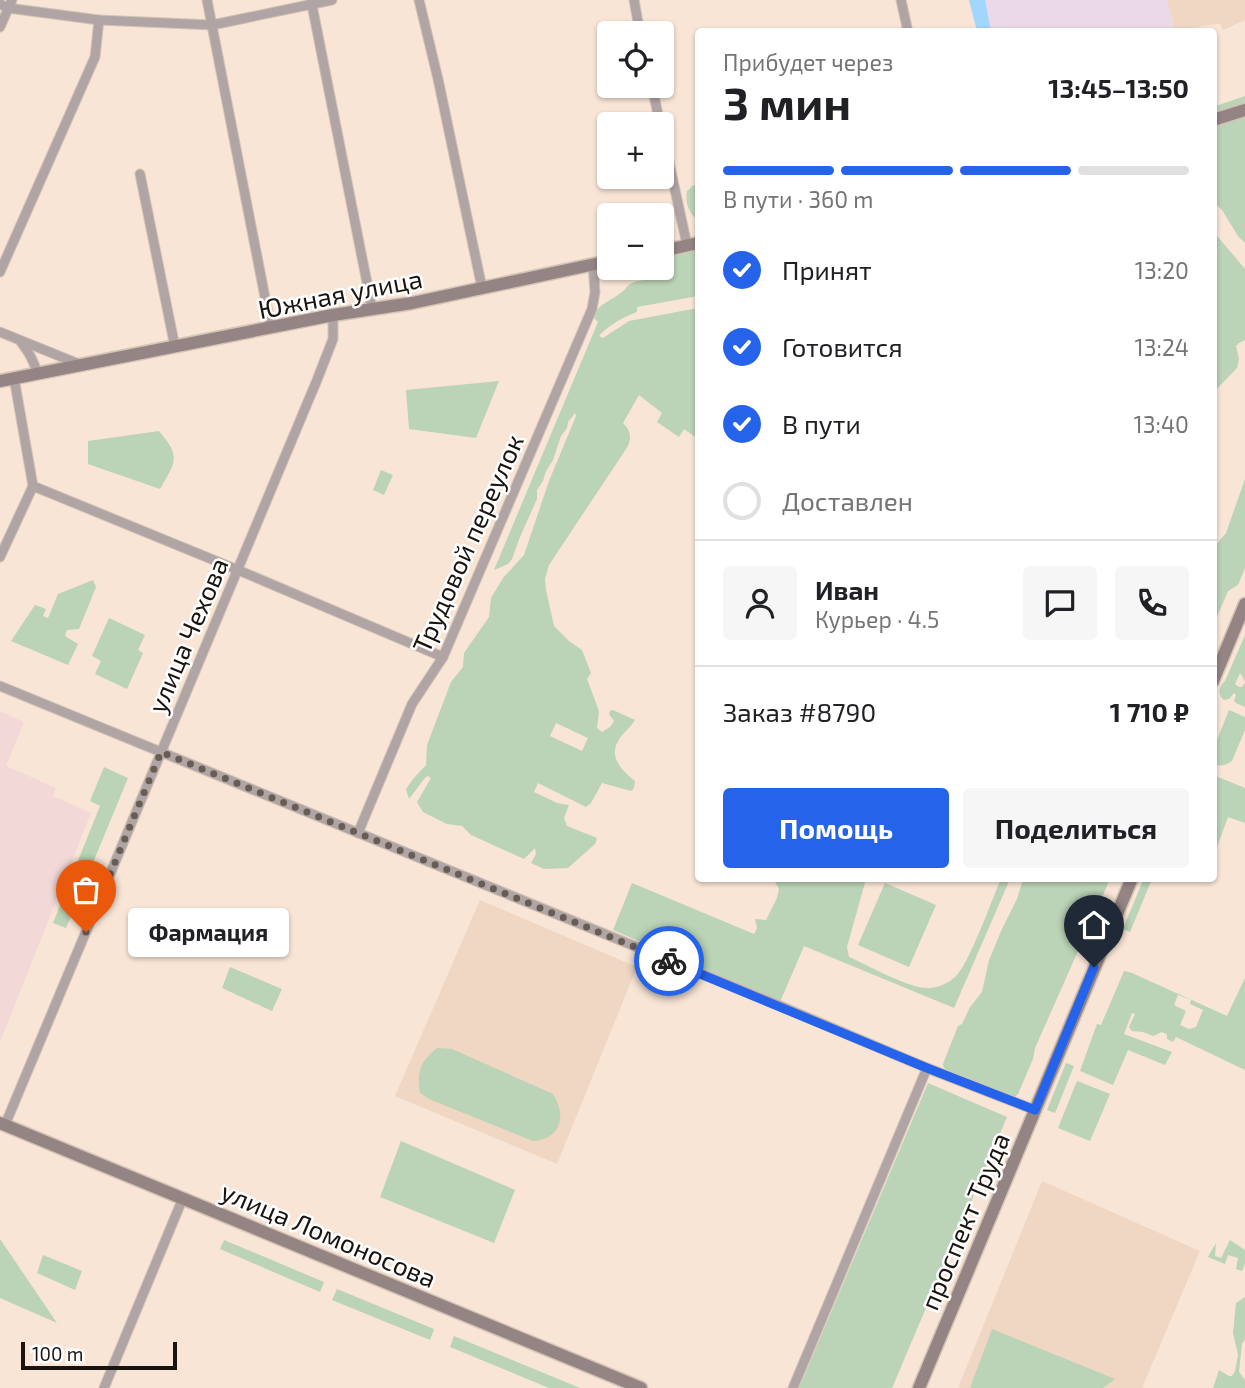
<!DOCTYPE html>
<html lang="ru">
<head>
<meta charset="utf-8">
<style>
  body { margin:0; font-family:"Exo 2",sans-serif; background:#f6f6f6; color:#202124; height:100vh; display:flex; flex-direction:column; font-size:26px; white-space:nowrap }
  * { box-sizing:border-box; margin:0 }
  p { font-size:23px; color:#757577 }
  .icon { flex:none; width:38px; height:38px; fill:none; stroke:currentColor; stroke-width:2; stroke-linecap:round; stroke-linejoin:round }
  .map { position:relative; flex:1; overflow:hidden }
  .drawer { position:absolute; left:695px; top:28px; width:522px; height:854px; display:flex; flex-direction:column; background:#fff; border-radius:7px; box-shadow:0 2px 5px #0004 }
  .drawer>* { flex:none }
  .controls { position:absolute; left:597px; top:21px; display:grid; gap:14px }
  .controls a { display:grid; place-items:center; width:77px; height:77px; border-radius:7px; background:#fff; box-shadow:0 2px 5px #0004; font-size:35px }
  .scale { position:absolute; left:21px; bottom:18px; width:156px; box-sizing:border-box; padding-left:7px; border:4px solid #1a140f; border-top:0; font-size:19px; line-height:24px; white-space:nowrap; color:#1a140f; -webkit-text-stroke:5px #fff; paint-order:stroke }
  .pin { position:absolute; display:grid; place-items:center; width:60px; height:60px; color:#fff; margin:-72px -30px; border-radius:50% 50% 50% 0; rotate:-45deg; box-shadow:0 0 7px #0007 }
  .pin .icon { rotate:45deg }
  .courier { position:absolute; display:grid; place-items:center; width:70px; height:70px; margin:-35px; border:5px solid #2563eb; border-radius:50%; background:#fff; color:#222; box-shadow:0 2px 9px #0007 }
  .bubble { position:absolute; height:49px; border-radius:7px; background:#fff; box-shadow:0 2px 5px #0004; font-size:23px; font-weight:700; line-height:49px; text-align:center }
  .headline em { font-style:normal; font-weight:700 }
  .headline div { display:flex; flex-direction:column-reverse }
  .headline { display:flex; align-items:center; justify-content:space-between; height:119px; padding:0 28px }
  h1 { font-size:46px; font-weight:700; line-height:52px }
  .bar { display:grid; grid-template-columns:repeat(4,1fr); gap:10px 7px; align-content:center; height:84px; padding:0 28px }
  .bar i { height:9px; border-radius:5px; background:#e0e0e0 }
  .bar .on { background:#2563eb }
  .bar p { grid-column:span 4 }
  .line { display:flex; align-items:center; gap:18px; padding:0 28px; border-top:2px solid #e0e0e0 }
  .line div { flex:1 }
  .round { display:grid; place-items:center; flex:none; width:74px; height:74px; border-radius:7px; background:#f6f6f6 }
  ol { padding:0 28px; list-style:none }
  li { display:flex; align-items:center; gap:21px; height:77px }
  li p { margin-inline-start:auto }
  li .icon { padding:7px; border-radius:50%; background:#2563eb; color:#fff; stroke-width:4 }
  li:last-child { color:#757577 }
  li i { width:38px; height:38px; border:4px solid #e0e0e0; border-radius:50% }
  .cta { display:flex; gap:14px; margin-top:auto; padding:14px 28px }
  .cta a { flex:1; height:80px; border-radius:7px; background:#2563eb; color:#fff; font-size:28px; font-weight:700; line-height:80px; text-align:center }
  .cta a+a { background:#f6f6f6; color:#202124 }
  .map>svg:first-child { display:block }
  .built { fill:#f0d7c3 }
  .industrial { fill:#ebd8e9 }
  .medical { fill:#f3d8d8 }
  .green { fill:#bbd3b6; fill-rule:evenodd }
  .water { fill:#a1d7fc }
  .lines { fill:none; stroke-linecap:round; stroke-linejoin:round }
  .street-casing { stroke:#d4c4b6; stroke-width:11 }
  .secondary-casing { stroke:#d4c4b6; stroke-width:15 }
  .street { stroke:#b0a5a4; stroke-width:9 }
  .secondary { stroke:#948483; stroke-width:12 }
  .done { stroke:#685d55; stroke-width:7; stroke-dasharray:0 12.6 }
  .route { stroke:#2563eb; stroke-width:9 }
  .labels { text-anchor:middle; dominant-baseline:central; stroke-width:5; stroke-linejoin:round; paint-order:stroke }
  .street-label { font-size:26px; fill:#1a140f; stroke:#fff }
</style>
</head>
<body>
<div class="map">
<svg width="1245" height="1388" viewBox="0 0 1245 1388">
  <rect width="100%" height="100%" fill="#f8e5d6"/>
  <g class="built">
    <polygon points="1167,0 1245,0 1245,20 1223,30 1220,24 1207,25 1181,31 1175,31"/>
    <polygon points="480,900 637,967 557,1164 395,1096"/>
    <polygon points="1042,1181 1200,1251 1142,1388 958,1388"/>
  </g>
  <polygon class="industrial" points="985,0 1167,0 1175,31 991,31"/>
  <polygon class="medical" points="0,711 24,722 6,766 56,788 53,796 91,813 0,1042"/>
  <g class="green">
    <polygon points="1245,96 1245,103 1213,113 1213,107"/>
    <polygon points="1245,115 1245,243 1238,236 1222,210 1213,201 1213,125"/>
    <path d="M698,184V221C689,213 685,204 687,191L692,186Z"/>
    <polygon points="1213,231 1245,269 1245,340 1239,343 1236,346 1239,359 1237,368 1213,393"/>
    <path d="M698,249V296L637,307V312C622,318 610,324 599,336L603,338L629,321L698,308V439L684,429L679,437L657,422L662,413L639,395L623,423C630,430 632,436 628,446L549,565L545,579L546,590L554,626L569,641L582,650L591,673L587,679L599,711L597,728L602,732L610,727L614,721L609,714L610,711L613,710L635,720C630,728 625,731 620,738C607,756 621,770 635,781L634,788L631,791L602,783L591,803L586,807L538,783L534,792L557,803L569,805L564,818L567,826L597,838L595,844L568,868L544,869L531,863L536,854L535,848L524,859L471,835L462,826L447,824L423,812L417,802L431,778L428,776L425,778L409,799L406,789L413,779L426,765L427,745L451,682L463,667L464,653L489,617L491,598L503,578L524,555L549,481L576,416L575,413L568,422L567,428L561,436L553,460L546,471L543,481L537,490V499L520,537L512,559L508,564L494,570L598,322L593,317C599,303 611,301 622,292C625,290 627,286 630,284C638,279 649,281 657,277L658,268H662V260L667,255ZM556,723L588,738L582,751L550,736Z"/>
    <polygon points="499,381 476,438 409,429 406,390"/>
    <path d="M159,431C181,457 176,461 160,489L88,464V441Z"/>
    <polygon points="381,470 393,475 384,495 373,490"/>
    <polygon points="1245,479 1245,568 1238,585 1228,591 1213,626 1213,548 1226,533"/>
    <polygon points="93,580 96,587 79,629 67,630 65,636 78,644 68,665 11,641 35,605 46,609 43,616 48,618 58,594"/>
    <polygon points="109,618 145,635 138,650 143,653 127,689 95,674 101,661 92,656"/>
    <path d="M1245,635V681L1240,673L1235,684L1239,687H1242L1245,682V707L1236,703L1234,701L1236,695L1234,693L1229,699L1224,700C1217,694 1219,686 1225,681Z"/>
    <path d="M1229,710L1245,717V730L1232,761C1226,765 1220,767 1213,764V750Z"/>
    <polygon points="104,767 128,778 66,928 53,923 100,806 90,801"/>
    <polygon points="1213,775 1245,788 1245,823 1228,817 1213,858"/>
    <polygon points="1144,878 1152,879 1130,932 1123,929"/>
    <path d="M775,879H866L847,947L849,957C869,966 905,986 925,988C936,989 947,984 955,977C969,965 992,899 1001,879H1010L954,1008L804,946L780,1002L613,930L632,883L754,934L757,928L755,919L766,920L777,898L779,889L774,880Z"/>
    <polygon points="1023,879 1110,879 1035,1048 1033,1059 1018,1094 1014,1098 949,1072 944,1068 943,1064 958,1026 962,1024 970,1007 982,992 989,960 1002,929 1017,899"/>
    <polygon points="885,883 936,905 909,967 858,945"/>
    <polygon points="230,967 282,989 272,1011 222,988"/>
    <path d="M1124,971L1132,973L1227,1016L1245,978V1070L1176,1037L1173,1042L1167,1039V1035C1161,1029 1160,1034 1153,1036L1143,1032L1132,1031L1129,1027L1135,1014L1132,1013L1124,1034L1172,1052L1165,1065L1128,1050L1113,1085L1080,1071L1097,1024L1101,1025ZM1178,995L1191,1000L1190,1004L1203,1010L1196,1027L1189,1029L1180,1025L1186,1011L1174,1005Z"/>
    <path d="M437,1048L452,1049L553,1094C567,1115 561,1139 533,1141L429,1099L420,1093C416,1072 421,1061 437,1048Z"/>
    <polygon points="1066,1063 1074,1066 1055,1113 1047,1110"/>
    <polygon points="1077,1081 1110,1094 1090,1141 1058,1128"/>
    <polygon points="928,1083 1007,1117 892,1388 799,1388"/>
    <polygon points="401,1141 515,1190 494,1243 380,1197"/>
    <polygon points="0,1239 57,1323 0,1298"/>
    <polygon points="224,1240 324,1282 320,1292 220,1249"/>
    <polygon points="1230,1240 1245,1250 1245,1264 1242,1271 1236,1269 1238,1258 1228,1255 1225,1264 1208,1257 1216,1243 1215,1256 1221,1258"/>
    <polygon points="43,1255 82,1271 75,1290 37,1273"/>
    <polygon points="337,1289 434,1329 430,1340 332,1300"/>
    <polygon points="1245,1297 1245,1339 1242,1344 1239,1372 1245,1380 1245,1388 1213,1388 1219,1370 1229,1376 1232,1376 1235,1371 1238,1355 1233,1333 1236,1303"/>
    <polygon points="992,1329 1115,1379 1103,1388 970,1388"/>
    <polygon points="454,1336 580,1388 549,1388 450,1347"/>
  </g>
  <polygon class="water" points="969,0 985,0 991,31 977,31"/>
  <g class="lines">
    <defs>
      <g id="street">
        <polyline points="207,0 271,328"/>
        <polyline points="311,0 372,308"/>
        <polyline points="419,0 438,79 482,288"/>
        <polyline points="634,0 640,33"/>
        <polyline points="901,0 908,32"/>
        <polyline points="0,4 8,8 99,20 212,25 332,0"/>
        <polyline points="0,27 12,0"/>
        <polyline points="652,86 660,124"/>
        <polyline points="662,130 687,245"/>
        <polyline points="140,174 175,347"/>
        <polyline points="0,272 95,57 99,20"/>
        <polyline points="0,332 79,364"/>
        <path d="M21,342C29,352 34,361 37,373"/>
        <polyline points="33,486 238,570 443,657"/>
        <polyline points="0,557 33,486 14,378"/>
        <polyline points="0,686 778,1005 927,1068 1035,1110"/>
        <polyline points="358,833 412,704 443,657 592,309 595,292 593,264"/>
        <polyline points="5,1125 317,380 333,339 333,315"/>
        <polyline points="104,1388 183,1198"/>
        <polyline points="793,1388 927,1068"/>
      </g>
      <g id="secondary">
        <polyline points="1213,120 1245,110"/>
        <polyline points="662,251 698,243"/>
        <polyline points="0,381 333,315 412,303 609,261"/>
        <polyline points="1213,681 1245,604"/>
        <polyline points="0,1123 641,1388"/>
        <polyline points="919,1388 1132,878"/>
      </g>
    </defs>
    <use href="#street" class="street-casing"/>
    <use href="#secondary" class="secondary-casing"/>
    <use href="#street" class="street"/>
    <use href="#secondary" class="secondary"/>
  </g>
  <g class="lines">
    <polyline class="done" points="86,932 161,752 669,961"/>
    <polyline class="route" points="669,961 927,1068 1035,1110 1094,967"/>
  </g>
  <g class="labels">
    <g class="street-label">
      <text transform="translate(340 293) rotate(-11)">Южная улица</text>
      <text transform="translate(467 543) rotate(-66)">Трудовой переулок</text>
      <text transform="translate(187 635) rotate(-67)">улица Чехова</text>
      <text transform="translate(964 1221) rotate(-67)">проспект Труда</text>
      <text transform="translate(329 1234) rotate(23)">улица Ломоносова</text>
    </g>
  </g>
</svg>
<div class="controls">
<a><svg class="icon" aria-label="locate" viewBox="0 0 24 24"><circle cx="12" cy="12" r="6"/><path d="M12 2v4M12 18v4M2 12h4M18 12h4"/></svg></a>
<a>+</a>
<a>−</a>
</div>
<div class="scale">100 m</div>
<div class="pin" style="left:86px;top:932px;background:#ea580c"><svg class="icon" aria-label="bag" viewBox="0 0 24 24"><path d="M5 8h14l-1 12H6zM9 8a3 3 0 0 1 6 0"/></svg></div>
<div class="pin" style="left:1094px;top:967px;background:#1f2937"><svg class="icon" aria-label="home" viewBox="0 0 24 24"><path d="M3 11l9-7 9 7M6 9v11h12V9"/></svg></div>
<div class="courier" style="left:669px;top:961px"><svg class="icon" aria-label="bike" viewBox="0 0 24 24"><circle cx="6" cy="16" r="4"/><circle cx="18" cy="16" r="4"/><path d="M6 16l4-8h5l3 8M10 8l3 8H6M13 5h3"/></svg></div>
<div class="bubble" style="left:128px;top:908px;width:161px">Фармация</div>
<section class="drawer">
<div class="headline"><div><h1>3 мин</h1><p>Прибудет через</p></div><em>13:45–13:50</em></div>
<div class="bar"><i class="on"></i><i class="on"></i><i class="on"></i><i></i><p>В пути · 360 m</p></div>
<ol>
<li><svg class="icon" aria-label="check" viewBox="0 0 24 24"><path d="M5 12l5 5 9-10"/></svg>Принят<p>13:20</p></li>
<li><svg class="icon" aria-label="check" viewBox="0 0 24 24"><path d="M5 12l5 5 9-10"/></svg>Готовится<p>13:24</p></li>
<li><svg class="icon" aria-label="check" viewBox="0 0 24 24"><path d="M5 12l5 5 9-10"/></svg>В пути<p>13:40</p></li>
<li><i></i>Доставлен</li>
</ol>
<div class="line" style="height:126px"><a class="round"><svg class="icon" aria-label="person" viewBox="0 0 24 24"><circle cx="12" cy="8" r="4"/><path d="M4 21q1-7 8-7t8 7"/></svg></a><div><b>Иван</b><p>Курьер · 4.5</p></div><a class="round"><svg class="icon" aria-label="chat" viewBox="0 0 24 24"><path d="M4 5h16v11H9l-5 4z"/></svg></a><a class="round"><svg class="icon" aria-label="phone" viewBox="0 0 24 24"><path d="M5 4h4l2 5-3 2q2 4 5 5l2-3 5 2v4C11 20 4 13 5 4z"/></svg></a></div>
<div class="line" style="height:91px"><div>Заказ #8790</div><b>1 710 ₽</b></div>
<div class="cta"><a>Помощь</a><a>Поделиться</a></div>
</section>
</div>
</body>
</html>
